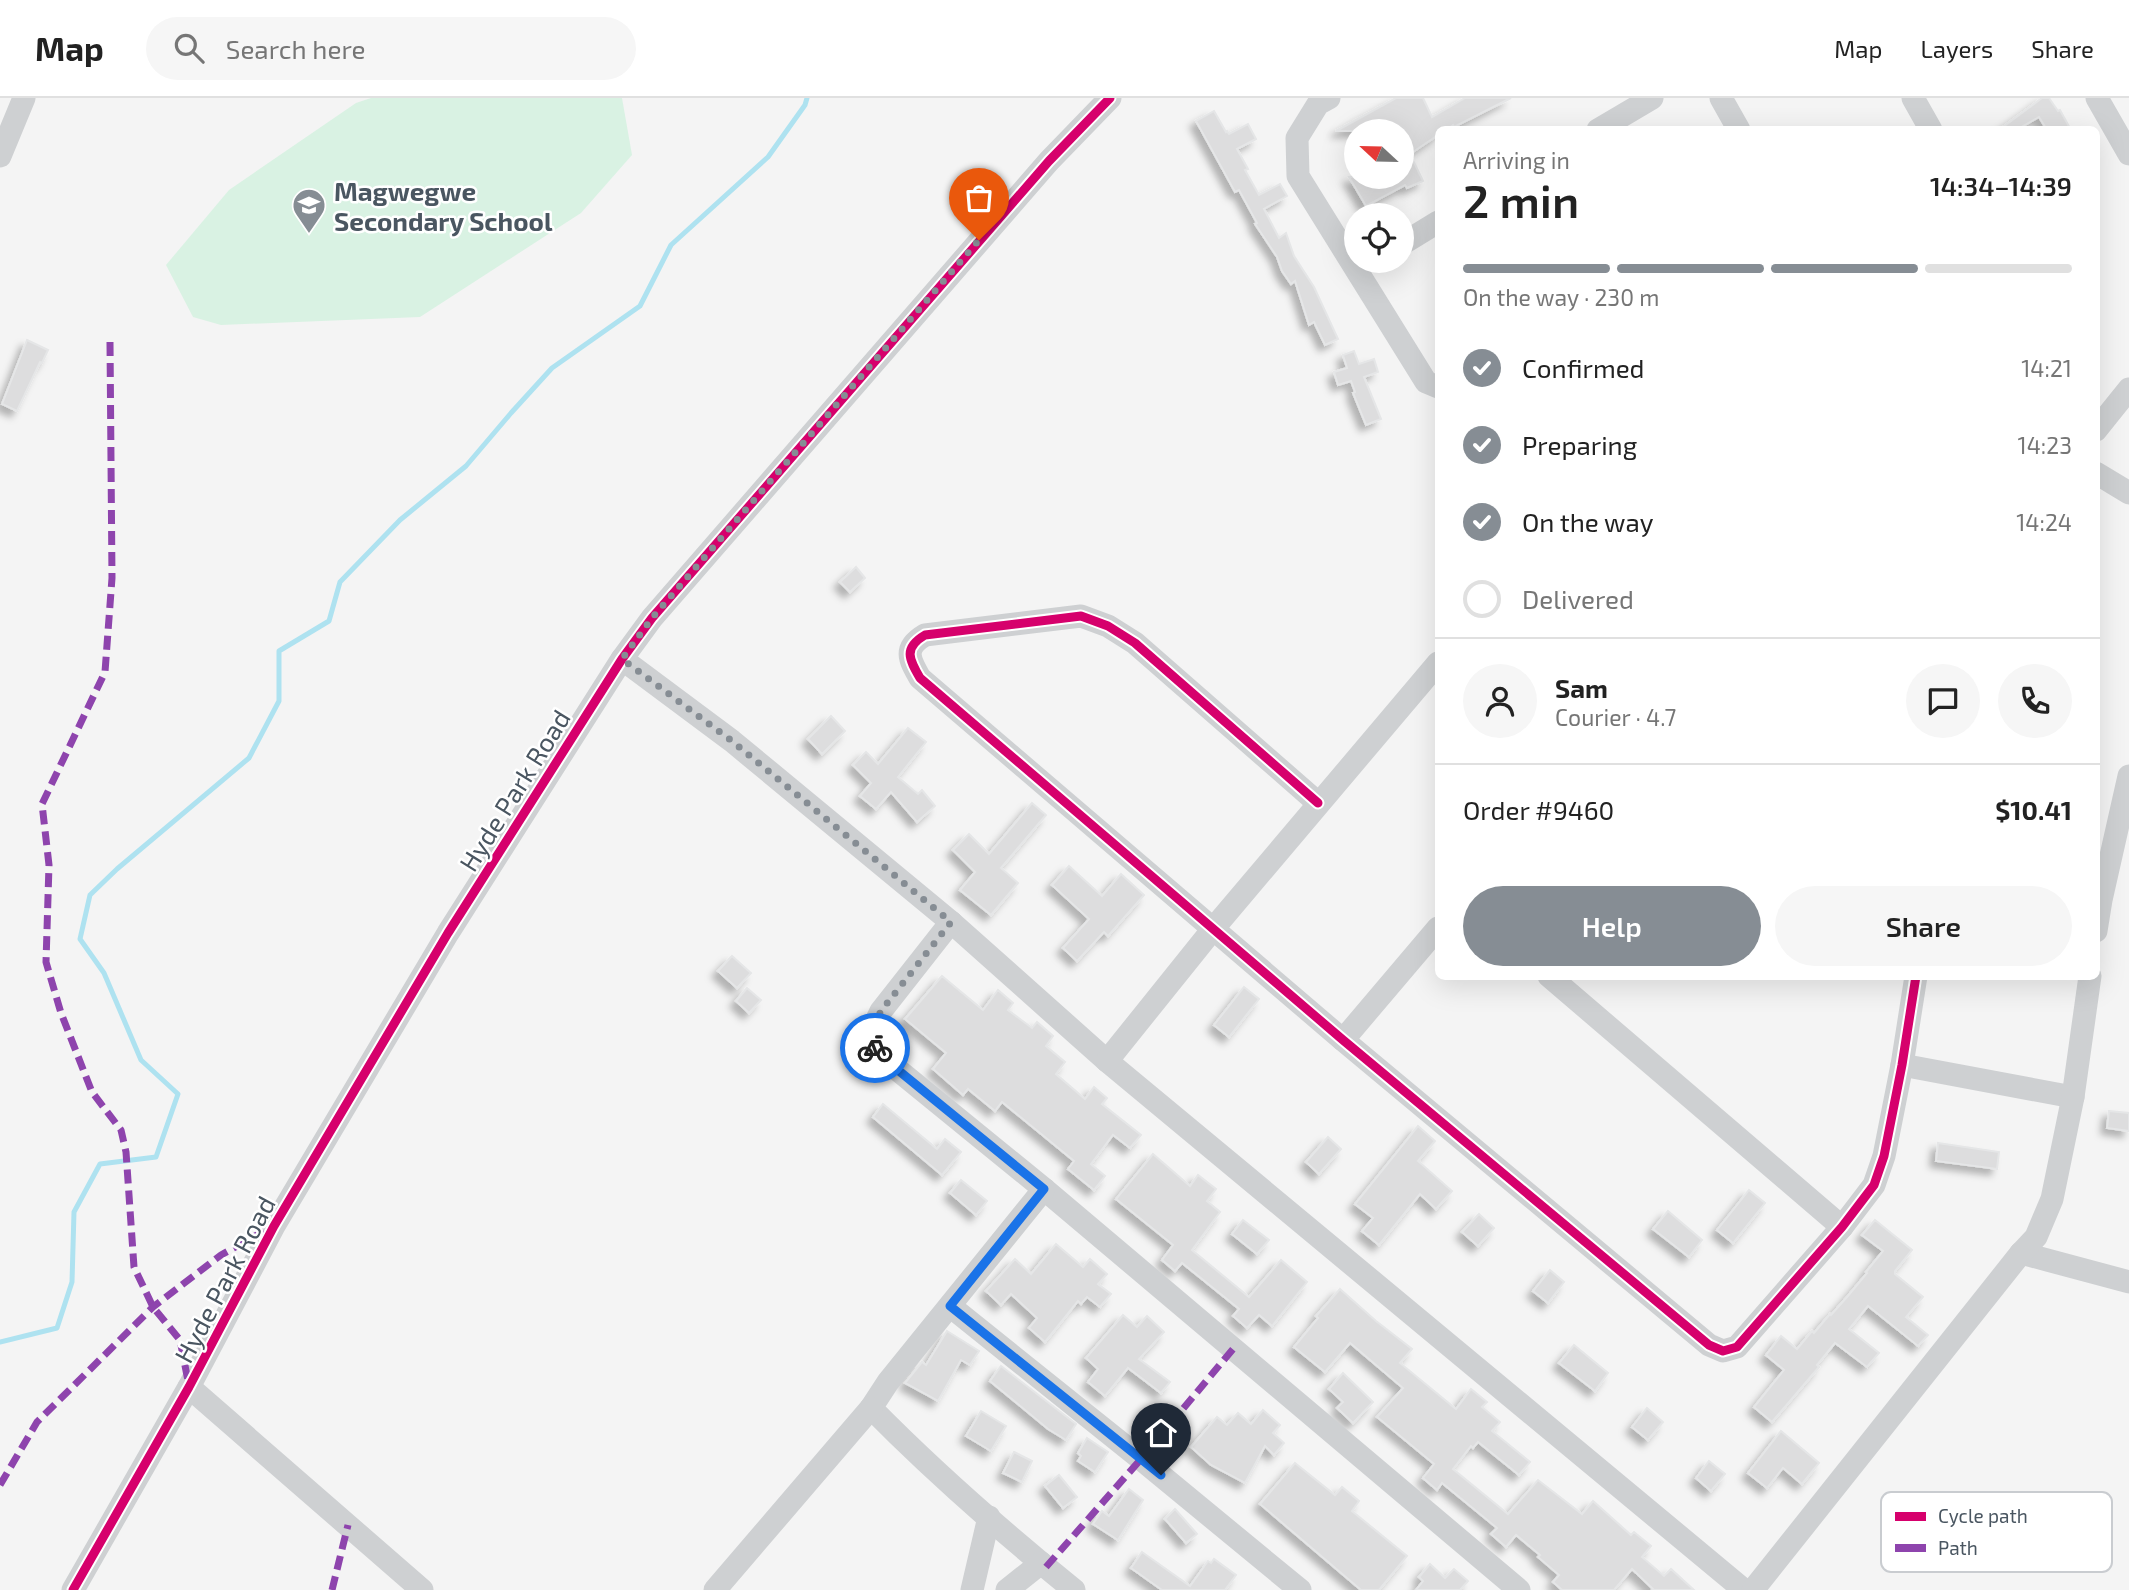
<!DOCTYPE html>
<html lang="en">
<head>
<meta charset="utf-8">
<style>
  body { margin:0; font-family:"Exo 2",sans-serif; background:#f6f6f6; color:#222; height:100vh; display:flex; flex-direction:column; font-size:26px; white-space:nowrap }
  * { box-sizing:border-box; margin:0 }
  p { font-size:23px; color:#767676 }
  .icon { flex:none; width:38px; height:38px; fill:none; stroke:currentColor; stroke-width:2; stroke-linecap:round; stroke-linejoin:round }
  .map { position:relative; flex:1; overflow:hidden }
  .side { position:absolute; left:1435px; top:28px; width:665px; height:854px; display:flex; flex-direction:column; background:#fff; border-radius:10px; box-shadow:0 7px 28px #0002 }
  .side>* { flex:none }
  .needle { width:46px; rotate:292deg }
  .tools { position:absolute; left:1344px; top:21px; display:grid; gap:14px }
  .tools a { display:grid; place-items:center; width:70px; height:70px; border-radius:50%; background:#fff; box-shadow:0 7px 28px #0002; font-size:35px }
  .pin { position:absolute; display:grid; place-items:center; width:60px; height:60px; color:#fff; margin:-72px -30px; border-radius:50% 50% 50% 0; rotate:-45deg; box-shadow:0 0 7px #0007 }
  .pin .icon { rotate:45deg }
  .courier { position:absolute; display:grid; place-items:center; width:70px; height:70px; margin:-35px; border:5px solid #1a73e8; border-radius:50%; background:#fff; color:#222; box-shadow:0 2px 9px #0007 }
  .head em { font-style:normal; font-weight:600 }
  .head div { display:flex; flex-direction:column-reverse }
  .head { display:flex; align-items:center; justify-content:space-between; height:119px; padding:0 28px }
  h1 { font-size:46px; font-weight:600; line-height:52px }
  .bar { display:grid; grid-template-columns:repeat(4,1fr); gap:10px 7px; align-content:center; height:84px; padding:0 28px }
  .bar i { height:9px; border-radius:5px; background:#e0e0e0 }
  .bar .on { background:#868d94 }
  .bar p { grid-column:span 4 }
  .line { display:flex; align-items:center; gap:18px; padding:0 28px; border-top:2px solid #e0e0e0 }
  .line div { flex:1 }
  .round { display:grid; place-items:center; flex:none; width:74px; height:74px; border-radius:37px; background:#f6f6f6 }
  ol { padding:0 28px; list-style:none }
  li { display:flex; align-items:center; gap:21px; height:77px }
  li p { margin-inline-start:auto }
  li .icon { padding:7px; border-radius:50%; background:#868d94; color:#fff; stroke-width:4 }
  li:last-child { color:#767676 }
  li i { width:38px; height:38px; border:4px solid #e0e0e0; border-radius:50% }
  .button { display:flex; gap:14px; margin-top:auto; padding:14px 28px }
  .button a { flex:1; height:80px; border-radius:42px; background:#868d94; color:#fff; font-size:28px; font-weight:600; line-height:80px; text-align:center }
  .button a+a { background:#f6f6f6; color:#222 }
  header { display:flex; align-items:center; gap:42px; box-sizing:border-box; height:98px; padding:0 35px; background:#fff; border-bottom:2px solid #e0e0e0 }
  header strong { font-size:33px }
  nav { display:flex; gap:38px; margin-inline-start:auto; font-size:24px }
  .search { width:490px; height:63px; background:#f6f6f6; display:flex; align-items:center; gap:18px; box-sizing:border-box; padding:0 24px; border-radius:38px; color:#767676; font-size:26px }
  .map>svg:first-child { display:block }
  .green { fill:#d9f2e3 }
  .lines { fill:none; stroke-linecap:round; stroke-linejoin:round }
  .stream { stroke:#aee2f0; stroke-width:5 }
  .building { fill:#ddddde; stroke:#e5e6e7; stroke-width:2; filter:url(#shadow) }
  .minor { stroke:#ced0d2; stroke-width:23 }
  .quiet { stroke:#8e44ad; stroke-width:7; stroke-dasharray:14 7; stroke-linecap:butt }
  .cycleway-casing { stroke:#fff; stroke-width:13 }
  .cycleway { stroke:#d6006c; stroke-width:9 }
  .done { stroke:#868d94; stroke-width:7; stroke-dasharray:0 12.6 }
  .route { stroke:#1a73e8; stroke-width:9 }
  .labels { text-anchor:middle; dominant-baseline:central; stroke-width:5; stroke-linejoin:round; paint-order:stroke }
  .poi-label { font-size:26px; font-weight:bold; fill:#4a5661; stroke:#fff; text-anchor:start }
  .street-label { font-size:26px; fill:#4a5661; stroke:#fff }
  .key { fill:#fff; stroke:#c9ccd0; stroke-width:2 }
  .key-label { font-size:19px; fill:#4a5661 }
</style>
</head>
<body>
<header>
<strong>Map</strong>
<div class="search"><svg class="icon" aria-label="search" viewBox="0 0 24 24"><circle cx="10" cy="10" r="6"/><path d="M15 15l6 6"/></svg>Search here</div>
<nav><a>Map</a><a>Layers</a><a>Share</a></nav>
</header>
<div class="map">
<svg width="2129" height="1492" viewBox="0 0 2129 1492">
  <defs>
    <filter id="shadow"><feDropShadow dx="-6" dy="6" stdDeviation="3.5" flood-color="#0004"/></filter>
  </defs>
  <rect width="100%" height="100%" fill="#f4f4f4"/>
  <polygon class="green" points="371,0 622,0 632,57 581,115 420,219 221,227 193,219 166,167 229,92 356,5"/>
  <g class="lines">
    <polyline class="stream" points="0,1244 57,1230 72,1184 74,1114 100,1066 156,1059 178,996 141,962 104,875 80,841 90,797 117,771 249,660 279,603 279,553 329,523 340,484 400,422 466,368 511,315 552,270 640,208 671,147 768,59 805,7 807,0"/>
  </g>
  <g class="building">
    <polygon points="1396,0 1423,0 1432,19 1465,0 1511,0 1454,29 1453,27 1447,32 1438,32 1438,37 1410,56 1423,83 1407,90 1405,87 1366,108 1349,79 1402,79 1402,33 1336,33"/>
    <polygon points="2042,0 2049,0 2058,13 2060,12 2071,32 2047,32 2039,19 2016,32 1999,32"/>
    <polygon points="1214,13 1226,34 1227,33 1229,36 1248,26 1256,41 1237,51 1248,71 1245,72 1259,97 1280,86 1287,98 1264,111 1279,140 1286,135 1294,158 1314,189 1338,241 1325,247 1314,224 1309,227 1295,183 1291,186 1282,173 1277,159 1255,126 1257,125 1239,92 1235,94 1196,23"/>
    <polygon points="27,242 48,252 42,265 40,264 17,313 2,306"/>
    <polygon points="1354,253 1359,266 1374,261 1378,274 1364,279 1381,321 1366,327 1353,295 1355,294 1351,283 1338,287 1334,274 1347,270 1343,257"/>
    <polygon points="856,469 865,480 850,494 840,484"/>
    <polygon points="831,618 845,633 822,656 808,641"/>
    <polygon points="908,630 926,644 898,679 918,696 922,692 935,708 917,724 891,694 876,711 860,698 871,685 853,667 866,654 878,666"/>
    <polygon points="1032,705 1046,717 1001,770 1018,785 991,817 960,792 975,774 953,752 969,736 989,756"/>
    <polygon points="1069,768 1102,798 1121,776 1144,797 1108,838 1104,834 1077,863 1063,850 1089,821 1052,787"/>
    <polygon points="732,858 751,875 737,890 718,873"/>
    <polygon points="942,878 983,912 998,892 1013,905 1008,912 1032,930 1037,924 1053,938 1046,948 1065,964 1056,976 1085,1001 1094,989 1107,1000 1102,1006 1141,1037 1130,1050 1113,1037 1091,1066 1105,1078 1094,1092 1068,1071 1074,1063 1002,1004 995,1013 968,991 963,997 933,971 946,955 905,921"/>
    <polygon points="1244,889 1259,901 1229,939 1214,927"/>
    <polygon points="747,890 761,902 749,915 736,903"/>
    <polygon points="883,1006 937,1051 945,1041 961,1054 942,1077 873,1019"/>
    <polygon points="2109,1013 2129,1015 2129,1033 2107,1030"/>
    <polygon points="1418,1028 1435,1043 1418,1063 1452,1093 1436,1111 1420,1096 1379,1147 1362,1133 1373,1120 1355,1106"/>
    <polygon points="1328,1039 1341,1051 1319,1076 1306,1064"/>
    <polygon points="1938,1045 1999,1054 1997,1071 1936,1063"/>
    <polygon points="1153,1056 1190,1088 1198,1077 1216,1091 1207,1103 1220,1114 1192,1152 1249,1199 1281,1162 1307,1184 1272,1228 1259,1217 1247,1230 1233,1218 1239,1211 1182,1165 1175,1173 1162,1162 1173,1147 1116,1101"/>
    <polygon points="961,1082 987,1103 976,1117 950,1095"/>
    <polygon points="1749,1092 1765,1105 1733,1145 1717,1132"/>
    <polygon points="1668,1113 1702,1142 1689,1159 1653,1131"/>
    <polygon points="1479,1116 1494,1130 1478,1148 1462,1134"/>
    <polygon points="1243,1122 1269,1142 1257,1156 1232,1136"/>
    <polygon points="1875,1122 1912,1152 1895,1173 1895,1176 1923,1199 1906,1219 1928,1237 1918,1248 1868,1208 1849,1231 1879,1255 1867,1269 1835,1245 1817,1267 1819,1269 1772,1324 1754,1309 1784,1272 1766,1257 1781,1238 1797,1251 1812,1233 1814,1235 1830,1216 1831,1217 1847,1199 1867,1175 1866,1174 1883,1153 1862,1137"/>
    <polygon points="1056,1146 1083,1169 1090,1161 1107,1176 1098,1186 1111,1196 1100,1209 1087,1199 1081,1206 1078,1203 1045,1244 1029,1230 1037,1220 1011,1196 1001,1207 986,1193 1015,1161 1031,1176"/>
    <polygon points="1550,1172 1564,1184 1548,1205 1533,1193"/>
    <polygon points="1340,1191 1376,1223 1412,1251 1400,1265 1456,1311 1471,1291 1487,1304 1482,1309 1500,1324 1492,1333 1530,1364 1519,1377 1478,1344 1473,1350 1471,1348 1453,1371 1508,1416 1538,1382 1582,1416 1593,1403 1631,1437 1634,1434 1651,1448 1642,1459 1664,1478 1671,1471 1694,1492 1652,1492 1653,1491 1632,1471 1614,1492 1562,1492 1553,1484 1559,1477 1538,1459 1540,1457 1516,1437 1506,1449 1491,1436 1497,1430 1442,1385 1437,1392 1423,1380 1434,1366 1377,1319 1403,1290 1350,1245 1325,1274 1294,1249 1318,1220 1316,1218"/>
    <polygon points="1123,1217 1137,1229 1147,1218 1164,1234 1139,1261 1170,1284 1161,1295 1128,1270 1105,1298 1088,1284 1098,1271 1086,1260"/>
    <polygon points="947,1233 979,1253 970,1267 961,1262 938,1303 905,1285 922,1264 926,1267"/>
    <polygon points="1574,1247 1608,1275 1595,1293 1559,1265"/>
    <polygon points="1001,1268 1076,1326 1066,1342 1048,1331 990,1283"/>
    <polygon points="1343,1275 1373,1304 1353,1325 1337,1310 1343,1304 1329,1291"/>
    <polygon points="1647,1310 1663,1324 1648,1342 1632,1329"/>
    <polygon points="1263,1312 1280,1327 1273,1335 1284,1345 1274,1357 1265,1348 1245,1385 1211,1367 1191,1349 1217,1319 1227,1327 1238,1315 1251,1326"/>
    <polygon points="981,1313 1006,1328 991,1353 966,1338"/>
    <polygon points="1781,1333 1819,1365 1802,1386 1783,1370 1767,1390 1748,1375"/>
    <polygon points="1087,1340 1108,1354 1095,1374 1078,1363 1081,1358 1078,1355"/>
    <polygon points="1014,1354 1032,1363 1022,1384 1003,1375"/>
    <polygon points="1709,1363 1725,1376 1711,1393 1696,1380"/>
    <polygon points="1295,1365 1335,1397 1342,1389 1359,1403 1352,1413 1407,1458 1379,1492 1361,1492 1260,1406"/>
    <polygon points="1059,1377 1077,1399 1063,1410 1045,1388"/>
    <polygon points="1129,1391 1143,1402 1118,1442 1093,1426 1102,1413 1109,1418"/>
    <polygon points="1175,1411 1197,1436 1186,1445 1165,1421"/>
    <polygon points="1142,1454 1190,1488 1208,1463 1211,1465 1214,1461 1236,1477 1225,1492 1162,1492 1131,1470"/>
    <polygon points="1430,1466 1445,1480 1454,1471 1468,1483 1460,1492 1416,1492 1423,1483 1419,1479"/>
  </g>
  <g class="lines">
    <g class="minor">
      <polyline points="1329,0 1318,6 1297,40 1298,78 1426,284 1438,289"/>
      <polyline points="1721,0 1739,32"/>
      <polyline points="1913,0 1931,32"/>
      <polyline points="2097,0 2129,56"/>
      <polyline points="1598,32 1652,0"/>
      <polyline points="0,58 24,0"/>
      <polyline points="1402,146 1438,124"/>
      <polyline points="2096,332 2129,291"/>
      <polyline points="2096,375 2129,395"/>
      <polyline points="622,561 732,643 951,824 1107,963 1744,1492"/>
      <path d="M1318,705L1135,545L1108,528L1081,518L925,537C903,550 909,561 920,580L1343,942L1709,1247L1723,1253L1737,1249L1842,1129L1874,1087L1884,1058L1902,967L1916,878"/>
      <polyline points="951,824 881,913 870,936 877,955 1044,1091 1519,1492"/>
      <polyline points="2096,833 2101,802 2129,678"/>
      <polyline points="1549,878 1842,1129"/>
      <polyline points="1343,942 1438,830"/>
      <polyline points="1107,963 1213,831 1438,565"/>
      <polyline points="1902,967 2073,999"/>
      <path d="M1044,1091L888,1284L871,1310C933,1373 1005,1436 1074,1492"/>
      <polyline points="2021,1155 2129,1184"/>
      <polyline points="950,1208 1141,1361 1300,1492"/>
      <polyline points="189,1289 422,1492"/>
      <polyline points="73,1492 189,1289 274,1128 448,835 622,561 652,520 1049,63 1110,0"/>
      <polyline points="715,1492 871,1310"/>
      <polyline points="972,1492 989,1419"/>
      <polyline points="1007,1492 1041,1465"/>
      <polyline points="1753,1492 2021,1155 2036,1139 2052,1101 2073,999 2090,878"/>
    </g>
    <g class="quiet">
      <polyline points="110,244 112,480 105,574 42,706 49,767 46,864 61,915 92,994 121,1032 126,1054 134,1169 153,1209 180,1242 189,1288"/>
      <polyline points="0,1387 37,1324 153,1209 221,1157 271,1129"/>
      <polyline points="1046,1469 1141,1361 1233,1251"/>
      <polyline points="332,1492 348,1427"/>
    </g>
    <defs>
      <g id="cycleway">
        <path d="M1318,705L1135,545L1108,528L1081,518L925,537C903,550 909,561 920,580L1343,942L1709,1247L1723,1253L1737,1249L1842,1129L1874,1087L1884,1058L1902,967L1916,878"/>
        <polyline points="73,1492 189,1289 274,1128 448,835 622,561 652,520 1049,63 1110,0"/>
      </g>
    </defs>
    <use href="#cycleway" class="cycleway-casing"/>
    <use href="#cycleway" class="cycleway"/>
  </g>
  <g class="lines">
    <polyline class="done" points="875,950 870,936 881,913 951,824 732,643 622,561 652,520 979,142"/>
    <polyline class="route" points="875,950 877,955 1044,1091 950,1208 1161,1377"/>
  </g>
  <defs>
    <symbol id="school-pin" viewBox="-11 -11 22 30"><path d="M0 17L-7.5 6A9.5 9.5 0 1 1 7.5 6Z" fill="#868d94" stroke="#fff"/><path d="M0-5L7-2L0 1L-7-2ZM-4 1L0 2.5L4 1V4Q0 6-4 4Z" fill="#fff"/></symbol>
  </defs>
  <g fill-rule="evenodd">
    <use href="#school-pin" x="290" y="88" width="38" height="52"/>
  </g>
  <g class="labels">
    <g class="poi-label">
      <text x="334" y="92">Magwegwe<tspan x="334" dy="30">Secondary School</tspan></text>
    </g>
    <g class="street-label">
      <text transform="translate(514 692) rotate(-58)">Hyde Park Road</text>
      <text transform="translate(224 1181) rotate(-62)">Hyde Park Road</text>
    </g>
  </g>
  <rect x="1881" y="1394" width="231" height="80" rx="10" class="key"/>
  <rect x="1895" y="1414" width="31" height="9" fill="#d6006c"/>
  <rect x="1895" y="1446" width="31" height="8" fill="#8e44ad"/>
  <g class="key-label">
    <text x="1938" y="1425">Cycle path</text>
    <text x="1938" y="1457">Path</text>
  </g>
</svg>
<div class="tools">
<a><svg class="needle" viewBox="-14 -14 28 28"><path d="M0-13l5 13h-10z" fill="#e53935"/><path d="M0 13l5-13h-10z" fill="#767676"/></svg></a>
<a><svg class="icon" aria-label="locate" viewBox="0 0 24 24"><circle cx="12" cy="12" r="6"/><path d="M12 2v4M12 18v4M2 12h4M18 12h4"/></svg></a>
</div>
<div class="pin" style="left:979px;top:142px;background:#ea580c"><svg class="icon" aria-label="bag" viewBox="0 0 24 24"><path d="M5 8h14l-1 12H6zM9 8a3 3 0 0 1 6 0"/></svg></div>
<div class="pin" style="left:1161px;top:1377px;background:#1f2937"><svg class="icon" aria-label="home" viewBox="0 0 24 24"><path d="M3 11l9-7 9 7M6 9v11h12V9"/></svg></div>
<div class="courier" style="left:875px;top:950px"><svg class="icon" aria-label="bike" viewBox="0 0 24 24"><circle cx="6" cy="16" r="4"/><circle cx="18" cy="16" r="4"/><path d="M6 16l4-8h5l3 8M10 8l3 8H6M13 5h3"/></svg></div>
<section class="side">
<div class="head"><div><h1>2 min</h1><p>Arriving in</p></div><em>14:34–14:39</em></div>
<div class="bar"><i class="on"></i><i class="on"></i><i class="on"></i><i></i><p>On the way · 230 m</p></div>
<ol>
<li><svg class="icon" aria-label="check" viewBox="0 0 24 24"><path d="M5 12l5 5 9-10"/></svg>Confirmed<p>14:21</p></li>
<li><svg class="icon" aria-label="check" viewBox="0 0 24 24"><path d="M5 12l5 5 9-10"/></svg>Preparing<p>14:23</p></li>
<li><svg class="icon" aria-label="check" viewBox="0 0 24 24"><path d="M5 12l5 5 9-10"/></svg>On the way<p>14:24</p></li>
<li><i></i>Delivered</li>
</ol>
<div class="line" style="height:126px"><a class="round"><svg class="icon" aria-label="person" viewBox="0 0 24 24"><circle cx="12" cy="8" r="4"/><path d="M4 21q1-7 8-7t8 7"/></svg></a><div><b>Sam</b><p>Courier · 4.7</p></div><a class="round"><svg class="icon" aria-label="chat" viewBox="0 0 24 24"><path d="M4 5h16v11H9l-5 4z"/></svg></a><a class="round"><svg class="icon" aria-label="phone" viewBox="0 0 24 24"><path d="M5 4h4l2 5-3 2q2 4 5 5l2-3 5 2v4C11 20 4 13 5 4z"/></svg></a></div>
<div class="line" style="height:91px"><div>Order #9460</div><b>$10.41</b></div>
<div class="button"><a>Help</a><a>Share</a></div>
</section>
</div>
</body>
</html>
